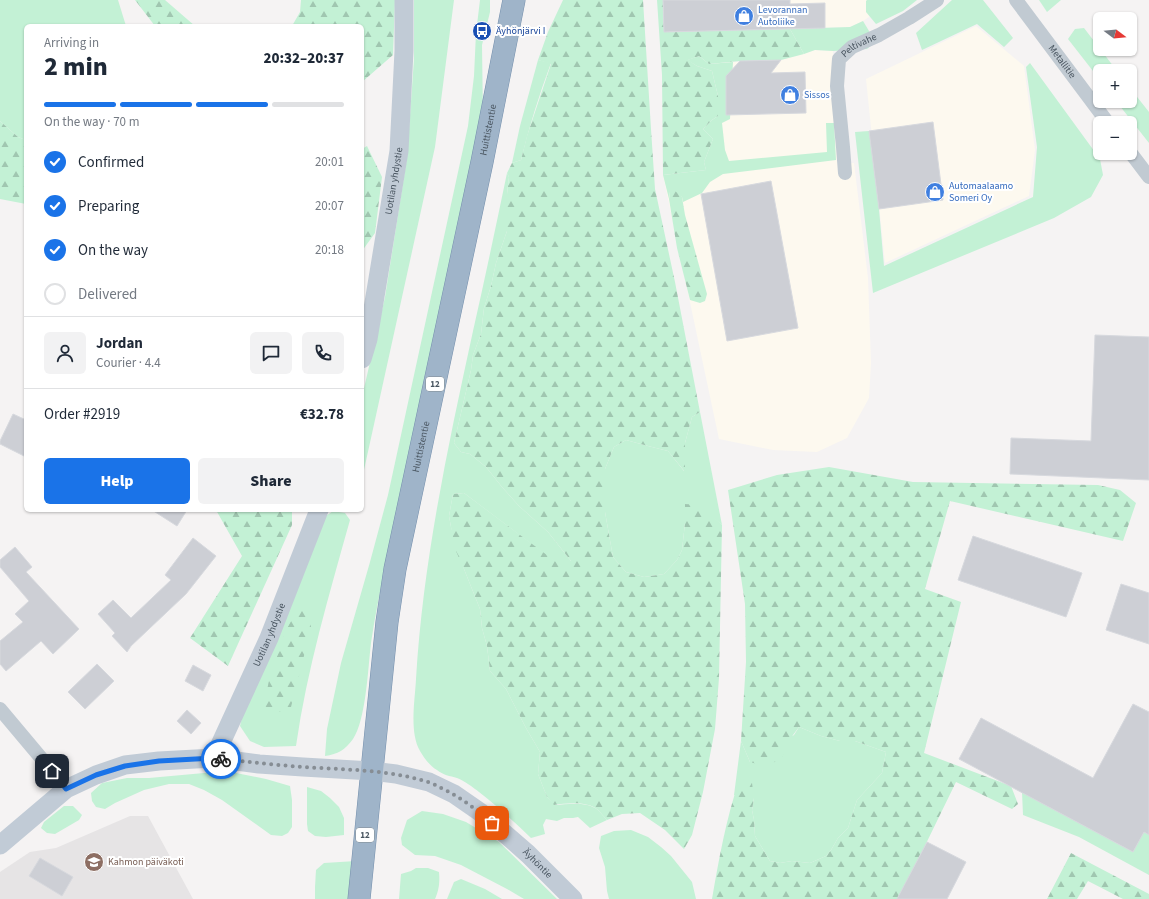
<!DOCTYPE html>
<html lang="en">
<head>
<meta charset="utf-8">
<style>
  body { margin:0; font-family:"Source Sans 3",sans-serif; background:#f2f2f3; color:#1f2937; height:100vh; display:flex; flex-direction:column; font-size:15px; white-space:nowrap }
  * { box-sizing:border-box; margin:0 }
  p { font-size:13px; color:#747a83 }
  .icon { flex:none; width:22px; height:22px; fill:none; stroke:currentColor; stroke-width:2; stroke-linecap:round; stroke-linejoin:round }
  .map { position:relative; flex:1; overflow:hidden }
  .drawer { position:absolute; left:24px; top:24px; width:340px; height:488px; display:flex; flex-direction:column; background:#fff; border-radius:6px; box-shadow:0 1px 3px #0004 }
  .drawer>* { flex:none }
  .needle { width:26px; rotate:106deg }
  .buttons { position:absolute; left:1093px; top:12px; display:grid; gap:8px }
  .buttons a { display:grid; place-items:center; width:44px; height:44px; border-radius:6px; background:#fff; box-shadow:0 1px 3px #0004; font-size:20px }
  .pin { position:absolute; display:grid; place-items:center; width:34px; height:34px; color:#fff; margin:-17px; border-radius:8px; box-shadow:0 2px 6px #0006 }
  .courier { position:absolute; display:grid; place-items:center; width:40px; height:40px; margin:-20px; border:3px solid #1a73e8; border-radius:50%; background:#fff; color:#222; box-shadow:0 1px 5px #0007 }
  .headline em { font-style:normal; font-weight:800 }
  .headline div { display:flex; flex-direction:column-reverse }
  .headline { display:flex; align-items:center; justify-content:space-between; height:68px; padding:0 20px }
  h1 { font-size:26px; font-weight:800; line-height:30px }
  .bar { display:grid; grid-template-columns:repeat(4,1fr); gap:6px 4px; align-content:center; height:48px; padding:0 20px }
  .bar i { height:5px; border-radius:3px; background:#e0e1e3 }
  .bar .active { background:#1a73e8 }
  .bar p { grid-column:span 4 }
  .line { display:flex; align-items:center; gap:10px; padding:0 20px; border-top:1px solid #e0e1e3 }
  .line div { flex:1 }
  .round { display:grid; place-items:center; flex:none; width:42px; height:42px; border-radius:6px; background:#f2f2f3 }
  ol { padding:0 20px; list-style:none }
  li { display:flex; align-items:center; gap:12px; height:44px }
  li p { margin-inline-start:auto }
  li .icon { padding:4px; border-radius:50%; background:#1a73e8; color:#fff; stroke-width:4 }
  li:last-child { color:#747a83 }
  li i { width:22px; height:22px; border:2px solid #e0e1e3; border-radius:50% }
  .cta { display:flex; gap:8px; margin-top:auto; padding:8px 20px }
  .cta a { flex:1; height:46px; border-radius:6px; background:#1a73e8; color:#fff; font-size:16px; font-weight:800; line-height:46px; text-align:center }
  .cta a+a { background:#f2f2f3; color:#1f2937 }
  .map>svg:first-child { display:block }
  .commercial { fill:#fdf9ef }
  .education { fill:#e6e4e5 }
  .grass { fill:#c3f1d5 }
  .forest { fill:url(#forest-firs) }
  .building { fill:#cdcfd5; stroke:#d7d9de }
  .lines { fill:none; stroke-linecap:round; stroke-linejoin:round }
  .trunk-casing { stroke:#7690ad; stroke-width:23 }
  .minor { stroke:#c1cad2; stroke-width:14 }
  .secondary { stroke:#c1cbd6; stroke-width:19 }
  .trunk { stroke:#9fb4c9; stroke-width:22 }
  .done { stroke:#868d94; stroke-width:4; stroke-dasharray:0 7.2 }
  .route { stroke:#1a73e8; stroke-width:5 }
  .labels { text-anchor:middle; dominant-baseline:central; stroke-width:4; stroke-linejoin:round; paint-order:stroke }
  .shield { fill:#fff; stroke:#808990; stroke-width:1 }
  .shield-label { font-size:9px; font-weight:bold; fill:#4a5661 }
  .shop-label { font-size:10px; fill:#366cbe; stroke:#fff; text-anchor:start }
  .transit-label { font-size:10px; fill:#164399; stroke:#fff; text-anchor:start }
  .street-label { font-size:10px; fill:#4a5661; stroke:#fff }
  .education-label { font-size:10px; fill:#785e54; stroke:#fff; text-anchor:start }
</style>
</head>
<body>
<div class="map">
<svg width="1149" height="899" viewBox="0 0 1149 899">
  <defs>
    <pattern id="forest-firs" width="22" height="20" patternUnits="userSpaceOnUse"><rect width="22" height="20" fill="#c3f1d5"/><path d="M5 1l3.5 6h-7zM16 11l3.5 6h-7z" fill="#a0c6b0"/></pattern>
  </defs>
  <rect width="100%" height="100%" fill="#f5f3f3"/>
  <g class="commercial">
    <polygon points="663,0 894,0 863,21 850,27 664,32"/>
    <polygon points="976,26 1024,66 1035,150 1029,196 885,263 866,79"/>
    <polygon points="815,50 833,51 835,112 840,164 854,163 868,278 871,363 869,398 847,438 817,452 773,450 719,439 663,175 720,170 717,63 781,60"/>
  </g>
  <polygon class="education" points="130,816 148,816 193,899 0,899 0,872 30,852 56,848"/>
  <g class="grass">
    <polygon points="0,0 118,0 126,26 26,26 26,140 18,137 0,121"/>
    <polygon points="414,0 454,0 435,147 362,479 362,397 385,297 407,158 414,59"/>
    <path d="M480,0H490V12L482,45L483,118L387,559C381,587 375,615 371,643C368,668 366,720 353,739C345,750 338,754 325,756L327,729L341,663L370,562L388,495L468,126L474,76L476,33Z"/>
    <polygon points="867,0 917,0 903,11 876,24 866,12 866,1"/>
    <polygon points="952,0 983,0 1013,38 1004,47 977,24 922,50 916,33"/>
    <polygon points="1039,0 1061,0 1047,12"/>
    <polygon points="863,21 869,31 873,44 867,49 833,51 815,50 804,54 790,29 850,27"/>
    <polygon points="1084,28 1117,71 1100,71 1100,80 1068,39 1075,29"/>
    <polygon points="699,56 709,64 733,62 730,119 722,123 725,150 729,161 827,152 826,123 834,123 836,160 723,174 710,182 702,193 683,202 682,197 670,192 669,199 663,175 706,170 704,162 713,139 703,129 712,120 718,116 718,96 712,71 697,66 687,60"/>
    <path d="M538,60L551,63C539,95 529,127 521,160L512,163L520,126Z"/>
    <polygon points="1030,63 1100,159 1103,175 1091,197 1054,218 873,293 855,132 869,131 879,209 884,266 1033,197 1037,147 1026,67"/>
    <polygon points="1130,88 1149,112 1149,143 1116,101 1130,101"/>
    <path d="M507,173L509,177L507,194V231L496,263L491,286L484,308L481,334L473,355L471,370L454,443L461,452L470,454L486,467L502,487L519,506L548,532L571,561V574L464,493L453,494L449,516L451,527L464,569L480,609L482,628L487,646L490,671L506,689L526,728L540,752L538,774L547,797L555,805C568,804 587,801 598,810C601,813 604,817 607,820L590,828L578,817L573,818H564L557,821L546,819L543,825L545,834L531,838C514,822 497,806 479,792C474,788 463,780 457,778C450,776 443,775 437,770C430,766 424,758 420,751C409,732 415,700 416,679C423,561 448,446 473,331C485,278 496,226 507,173Z"/>
    <polygon points="700,412 722,525 715,519 686,504 685,523 682,550 677,560 664,574 644,577 626,572 613,557 605,512 605,469 614,447 626,440 648,446 668,451 684,471 685,443 692,417"/>
    <path d="M333,511L345,513L350,520C329,595 307,669 296,746L264,747L250,741L240,726L244,709L326,516Z"/>
    <polygon points="799,727 821,736 840,741 855,741 886,752 882,773 857,800 848,828 838,838 831,850 826,856 810,863 792,861 780,863 770,861 755,836 754,820 752,810 754,798 734,795 741,741 750,762 794,735"/>
    <polygon points="226,771 266,779 290,786 292,800 292,827 288,833 282,836 271,835 222,800 204,790 189,784 169,784 144,790 115,803 105,809 96,807 92,801 91,793 102,783 127,778 149,778"/>
    <polygon points="307,787 321,791 330,798 339,807 344,818 344,835 326,837 315,836 308,831 307,824"/>
    <polygon points="1022,792 1133,852 1144,832 1149,835 1149,875 1079,837 1023,815"/>
    <polygon points="64,806 73,806 82,815 79,820 55,834 47,833 41,828 44,822"/>
    <polygon points="422,811 443,814 466,822 499,842 557,899 524,899 507,889 461,865 435,856 415,855 402,845 401,838 407,820"/>
    <polygon points="631,830 648,837 661,847 671,856 692,882 696,899 609,899 607,891 605,867 599,848 601,836 614,831"/>
    <polygon points="356,861 353,899 315,899 315,887 316,870 324,863"/>
    <path d="M416,868H428L439,872C440,882 439,890 435,899H399L401,874L411,871Z"/>
    <polygon points="461,879 485,889 502,899 447,899 454,882"/>
  </g>
  <g class="forest">
    <polygon points="135,0 165,0 195,26 155,26"/>
    <polygon points="301,0 395,0 393,55 362,82 362,26 292,26 300,12"/>
    <path d="M563,0H643L651,129L655,189L675,282L700,412L692,417L685,443V472L668,451L648,446L626,440L614,447L605,469V512L613,557L626,572L644,577L664,574L677,560L682,550L685,523V504L701,505L722,525L719,678L715,729L703,792L692,835L684,849L665,830L640,813L622,814L607,820C604,817 601,813 598,810C588,801 567,803 554,805L547,797L538,774L540,752L526,728L506,689L490,671L487,646L482,628L480,609L464,569L455,549L449,516L453,494L464,493L571,573V561L548,532L519,506L502,487L486,467L470,454L461,452L454,443L471,370L473,355L481,334L484,308L491,286L496,263L507,231V194L509,177L507,173L512,163L521,160L527,136L551,64L538,60L548,32Z"/>
    <polygon points="657,0 663,0 664,32 790,29 804,54 781,60 740,61 709,64 699,56 688,60 697,66 712,71 718,96 718,116 712,120 703,129 713,139 704,162 706,170 663,175 662,75"/>
    <polygon points="0,121 18,137 26,140 26,204 0,199"/>
    <polygon points="367,146 382,177 375,233 362,251 362,149"/>
    <polygon points="674,190 682,197 685,215 707,294 705,301 700,303 690,300 677,248 669,199 670,192"/>
    <path d="M829,467L913,482L1098,485L1120,490L1136,503L1123,541L950,501L925,589L961,602L924,753L1011,786L1018,804L1012,809L956,782L899,899H712C719,859 726,819 739,781L746,778L752,783L754,798L752,810L754,820L755,836L770,861L780,863L792,861L810,863L826,856L831,850L838,838L848,828L857,800L882,773L886,752L855,741H840L821,736L799,727L793,735L782,757L767,767L750,762L741,741L746,662L745,604L728,490L777,475Z"/>
    <polygon points="216,510 292,510 292,525 228,666 190,638 242,556"/>
    <polygon points="298,609 310,612 311,628 291,707 279,712 264,706 269,680 286,630"/>
    <polygon points="1071,853 1149,894 1149,899 1123,899 1088,881 1077,899 1047,899"/>
  </g>
  <g class="building">
    <polygon points="663,0 790,0 790,4 825,3 825,28 664,32"/>
    <polygon points="781,60 771,73 805,72 806,113 726,115 726,76 740,61"/>
    <polygon points="933,122 943,200 879,209 869,131"/>
    <polygon points="771,181 798,328 727,341 701,194"/>
    <polygon points="1095,335 1149,337 1149,480 1010,474 1011,438 1091,441"/>
    <polygon points="13,414 26,420 26,457 0,444 0,441"/>
    <polygon points="152,510 187,510 177,526"/>
    <polygon points="973,536 1082,573 1066,617 958,580"/>
    <polygon points="193,538 216,556 186,594 131,646 127,652 112,636 115,633 98,614 113,600 131,618 171,580 165,575"/>
    <polygon points="15,547 32,567 26,572 79,629 53,654 41,641 6,671 0,664 0,641 23,622 15,614 29,601 0,567 0,560"/>
    <polygon points="1121,584 1149,593 1149,644 1106,630"/>
    <polygon points="97,664 114,681 85,709 68,692"/>
    <polygon points="193,665 211,675 203,691 185,681"/>
    <polygon points="1133,704 1149,712 1149,835 1144,832 1133,852 959,759 981,718 1093,778"/>
    <polygon points="187,710 201,723 191,734 177,721"/>
    <polygon points="927,842 966,862 947,899 897,899"/>
    <polygon points="40,858 73,877 62,896 29,876"/>
  </g>
  <g class="lines">
    <defs>
      <g id="trunk">
        <path id="s6" d="M359,899L387,622L395,569L482,162L514,0"/>
      </g>
    </defs>
    <use href="#trunk" class="trunk-casing"/>
    <g class="minor">
      <path id="s1" d="M1016,0L1108,123"/>
      <polyline points="1130,152 1149,177"/>
      <path id="s2" d="M845,173L843,147L837,86L839,59L852,47L879,35L909,18L937,0"/>
      <polyline points="0,709 52,771 66,789"/>
    </g>
    <g class="secondary">
      <path id="s3" d="M362,359L368,339L386,230L399,151L404,51V0"/>
      <path id="s4" d="M214,758L269,638L319,510"/>
      <path id="s5" d="M0,845L66,789L96,775L125,765L159,761L214,758L259,764L303,767L372,771L396,774L429,782L454,794L480,812L528,854L573,899"/>
    </g>
    <use href="#trunk" class="trunk"/>
  </g>
  <g class="lines">
    <path class="done" d="M221,759C249,762 276,765 303,767C345,770 387,769 428,782C432,783 437,786 441,788C460,797 476,809 492,823"/>
    <polyline class="route" points="52,771 66,789 96,775 125,766 159,761 214,758 221,759"/>
  </g>
  <defs>
    <symbol id="shop-disc" viewBox="-11 -11 22 22"><circle r="9.5" fill="#3f7fe0" stroke="#fff"/><path d="M-5-2.5h2.3a2.7 3.5 0 0 1 5.4 0H5L5.5 6h-11ZM-1.5-2.5h3a1.5 2.3 0 0 0-3 0Z" fill="#fff"/></symbol>
    <symbol id="bus-disc" viewBox="-11 -11 22 22"><circle r="9.5" fill="#1a4fb4" stroke="#fff"/><path d="M-5-6H5V4H4V6H2V4H-2V6H-4V4H-5ZM-3.5-4V0h7V-4ZM-3.5 1.2v1.5H-2V1.2ZM2 1.2v1.5H3.5V1.2Z" fill="#fff"/></symbol>
    <symbol id="school-disc" viewBox="-11 -11 22 22"><circle r="9.5" fill="#8d6e63" stroke="#fff"/><path d="M0-5L7-2L0 1L-7-2ZM-4 1L0 2.5L4 1V4Q0 6-4 4Z" fill="#fff"/></symbol>
  </defs>
  <g fill-rule="evenodd">
    <use href="#shop-disc" x="733" y="5" width="22" height="22"/>
    <use href="#bus-disc" x="471" y="20" width="22" height="22"/>
    <use href="#shop-disc" x="779" y="84" width="22" height="22"/>
    <use href="#shop-disc" x="924" y="181" width="22" height="22"/>
    <use href="#school-disc" x="83" y="851" width="22" height="22"/>
  </g>
  <g class="labels">
    <g class="shield">
      <rect x="426" y="377" width="18" height="14" rx="3"/>
      <rect x="356" y="828" width="18" height="14" rx="3"/>
    </g>
    <g class="shield-label">
      <text x="435" y="384">12</text>
      <text x="365" y="835">12</text>
    </g>
    <g class="shop-label">
      <text x="758" y="10">Levorannan<tspan x="758" dy="12">Autoliike</tspan></text>
      <text x="804" y="95">Sissos</text>
      <text x="949" y="186">Automaalaamo<tspan x="949" dy="12">Someri Oy</tspan></text>
    </g>
    <g class="transit-label">
      <text x="496" y="31">Äyhönjärvi I</text>
    </g>
    <g class="street-label">
      <text stroke="none"><textPath href="#s2" startOffset="139">Peltivahe</textPath></text>
      <text stroke="none"><textPath href="#s1" startOffset="77">Metallitie</textPath></text>
      <text stroke="none"><textPath href="#s6" startOffset="781">Huittistentie</textPath></text>
      <text stroke="none"><textPath href="#s3" startOffset="181">Uotilan yhdystie</textPath></text>
      <text stroke="none"><textPath href="#s6" startOffset="457">Huittistentie</textPath></text>
      <text stroke="none"><textPath href="#s4" startOffset="135">Uotilan yhdystie</textPath></text>
      <text stroke="none"><textPath href="#s5" startOffset="593">Äyhöntie</textPath></text>
    </g>
    <g class="education-label">
      <text x="108" y="862">Kahmon päiväkoti</text>
    </g>
  </g>
</svg>
<div class="buttons">
<a><svg class="needle" viewBox="-14 -14 28 28"><path d="M0-13l5 13h-10z" fill="#e53935"/><path d="M0 13l5-13h-10z" fill="#747a83"/></svg></a>
<a>+</a>
<a>−</a>
</div>
<div class="pin" style="left:492px;top:823px;background:#ea580c"><svg class="icon" aria-label="bag" viewBox="0 0 24 24"><path d="M5 8h14l-1 12H6zM9 8a3 3 0 0 1 6 0"/></svg></div>
<div class="pin" style="left:52px;top:771px;background:#1f2937"><svg class="icon" aria-label="home" viewBox="0 0 24 24"><path d="M3 11l9-7 9 7M6 9v11h12V9"/></svg></div>
<div class="courier" style="left:221px;top:759px"><svg class="icon" aria-label="bike" viewBox="0 0 24 24"><circle cx="6" cy="16" r="4"/><circle cx="18" cy="16" r="4"/><path d="M6 16l4-8h5l3 8M10 8l3 8H6M13 5h3"/></svg></div>
<section class="drawer">
<div class="headline"><div><h1>2 min</h1><p>Arriving in</p></div><em>20:32–20:37</em></div>
<div class="bar"><i class="active"></i><i class="active"></i><i class="active"></i><i></i><p>On the way · 70 m</p></div>
<ol>
<li><svg class="icon" aria-label="check" viewBox="0 0 24 24"><path d="M5 12l5 5 9-10"/></svg>Confirmed<p>20:01</p></li>
<li><svg class="icon" aria-label="check" viewBox="0 0 24 24"><path d="M5 12l5 5 9-10"/></svg>Preparing<p>20:07</p></li>
<li><svg class="icon" aria-label="check" viewBox="0 0 24 24"><path d="M5 12l5 5 9-10"/></svg>On the way<p>20:18</p></li>
<li><i></i>Delivered</li>
</ol>
<div class="line" style="height:72px"><a class="round"><svg class="icon" aria-label="person" viewBox="0 0 24 24"><circle cx="12" cy="8" r="4"/><path d="M4 21q1-7 8-7t8 7"/></svg></a><div><b>Jordan</b><p>Courier · 4.4</p></div><a class="round"><svg class="icon" aria-label="chat" viewBox="0 0 24 24"><path d="M4 5h16v11H9l-5 4z"/></svg></a><a class="round"><svg class="icon" aria-label="phone" viewBox="0 0 24 24"><path d="M5 4h4l2 5-3 2q2 4 5 5l2-3 5 2v4C11 20 4 13 5 4z"/></svg></a></div>
<div class="line" style="height:52px"><div>Order #2919</div><b>€32.78</b></div>
<div class="cta"><a>Help</a><a>Share</a></div>
</section>
</div>
</body>
</html>
